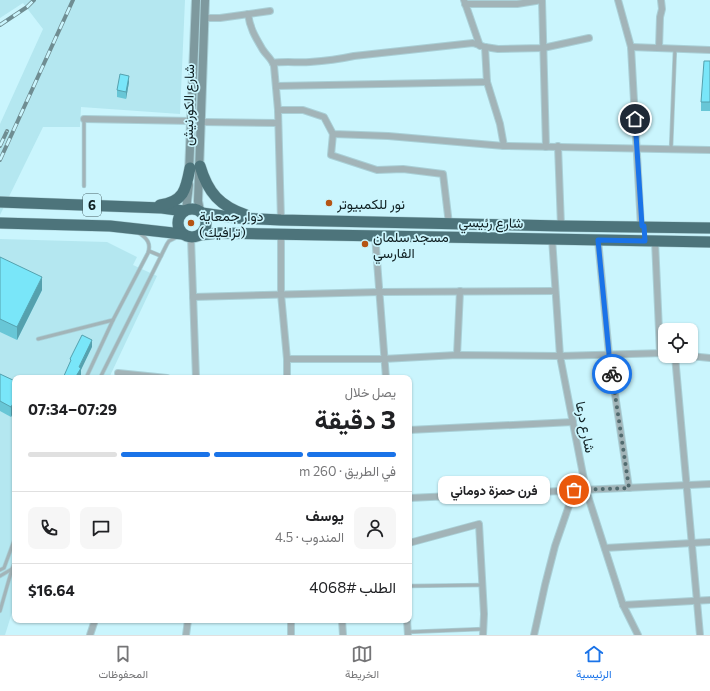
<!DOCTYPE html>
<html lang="ar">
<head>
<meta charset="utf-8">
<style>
  body { margin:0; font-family:Commissioner,Vazirmatn,sans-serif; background:#f6f6f6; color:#202124; direction:rtl; height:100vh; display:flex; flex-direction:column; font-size:15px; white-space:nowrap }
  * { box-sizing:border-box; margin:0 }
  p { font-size:13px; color:#757577 }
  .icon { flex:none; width:22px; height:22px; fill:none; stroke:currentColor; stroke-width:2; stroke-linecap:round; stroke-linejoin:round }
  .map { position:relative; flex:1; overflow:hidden; direction:ltr }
  .panel { position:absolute; left:12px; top:375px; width:400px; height:248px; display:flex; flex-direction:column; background:#fff; border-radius:8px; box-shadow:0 1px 3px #0004; direction:rtl }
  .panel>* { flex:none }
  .controls { position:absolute; left:658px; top:323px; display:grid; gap:8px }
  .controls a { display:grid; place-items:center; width:40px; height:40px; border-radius:8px; background:#fff; box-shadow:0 1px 3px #0004; font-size:20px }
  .pin { position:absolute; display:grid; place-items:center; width:34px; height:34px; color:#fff; margin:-17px; border:2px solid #fff; border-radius:50%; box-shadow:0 1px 4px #0007 }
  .courier { position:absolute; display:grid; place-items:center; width:40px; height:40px; margin:-20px; border:3px solid #1a73e8; border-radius:50%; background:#fff; color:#222; box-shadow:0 1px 5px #0007 }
  .bubble { position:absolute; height:28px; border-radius:8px; background:#fff; box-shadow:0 1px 3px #0004; font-size:13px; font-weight:700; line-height:28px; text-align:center; direction:rtl }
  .summary em { font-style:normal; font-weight:700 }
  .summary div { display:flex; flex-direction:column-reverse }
  .summary { display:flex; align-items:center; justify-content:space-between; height:68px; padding:0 16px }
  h1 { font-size:26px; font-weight:700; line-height:30px }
  .bar { display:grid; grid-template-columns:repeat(4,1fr); gap:6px 4px; align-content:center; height:48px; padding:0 16px }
  .bar i { height:5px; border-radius:3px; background:#e0e0e0 }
  .bar .selected { background:#1a73e8 }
  .bar p { grid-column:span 4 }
  .line { display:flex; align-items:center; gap:10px; padding:0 16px; border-top:1px solid #e0e0e0 }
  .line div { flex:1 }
  .round { display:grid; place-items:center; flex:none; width:42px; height:42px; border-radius:8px; background:#f6f6f6 }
  .tabs { display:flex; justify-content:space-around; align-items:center; height:56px; border-top:1px solid #e0e0e0; background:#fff; font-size:11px; color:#757577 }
  .tabs a { display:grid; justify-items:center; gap:2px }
  .tabs .selected { color:#1a73e8 }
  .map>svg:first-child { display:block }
  .built { fill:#b4e7f0 }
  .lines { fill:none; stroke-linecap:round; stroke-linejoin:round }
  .lane-casing { stroke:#a9cfd6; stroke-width:4.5 }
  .street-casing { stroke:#a9cfd6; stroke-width:8 }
  .secondary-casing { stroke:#a9cfd6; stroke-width:10 }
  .highway-casing { stroke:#a9cfd6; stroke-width:12 }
  .lane { stroke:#a2b4b8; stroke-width:3 }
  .street { stroke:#a2b4b8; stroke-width:6 }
  .secondary { stroke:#7e999e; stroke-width:8 }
  .highway { stroke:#4d747b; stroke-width:11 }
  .rail-casing { stroke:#6f8d92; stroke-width:4 }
  .rail { stroke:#caf5fd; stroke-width:2.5; stroke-dasharray:8; stroke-linecap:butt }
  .wall { fill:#68c6d6 }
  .shaded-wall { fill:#55a1ae }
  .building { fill:#79e6f9; stroke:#55a1ae }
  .done { stroke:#516b6f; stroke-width:4; stroke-dasharray:0 7.2 }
  .route { stroke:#1a73e8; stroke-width:5 }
  .poi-dot { fill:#b55414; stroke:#caf5fd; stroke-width:1.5 }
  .labels { text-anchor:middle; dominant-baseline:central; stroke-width:3.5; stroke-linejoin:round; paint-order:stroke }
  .shield { fill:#caf5fd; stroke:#486064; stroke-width:1 }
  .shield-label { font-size:13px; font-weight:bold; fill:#102023 }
  .street-label { font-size:14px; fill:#102023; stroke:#caf5fd }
  .poi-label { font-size:14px; fill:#102023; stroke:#caf5fd; text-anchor:start }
</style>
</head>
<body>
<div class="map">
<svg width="710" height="635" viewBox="0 0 710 635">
  <rect width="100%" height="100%" fill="#caf5fd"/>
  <g class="built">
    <polygon points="0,0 185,0 180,114 81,107 80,127 43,127 0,215 0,124 43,29 23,3 0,18"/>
    <polygon points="0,239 107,242 137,257 133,265 157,276 109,378 15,378 15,603 5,635 0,635"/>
  </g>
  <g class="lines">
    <defs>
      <g id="lane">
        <polyline points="84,119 84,186"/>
        <polyline points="671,149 675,48"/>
        <polyline points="149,251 161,256"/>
        <polyline points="38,339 113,320"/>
        <path d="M86,378L113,320L148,253C151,244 148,239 139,233"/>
        <polyline points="100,378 167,244 169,241 177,237"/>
        <polyline points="0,570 4,568 15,538"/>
        <polyline points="0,576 12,569 15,562"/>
        <polyline points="409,586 482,585"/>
        <polyline points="0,611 12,569"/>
        <polyline points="408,632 483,629"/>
      </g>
      <g id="street">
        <polyline points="464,0 480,46"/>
        <polyline points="542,0 546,147"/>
        <polyline points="618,0 631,47 641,227"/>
        <polyline points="465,4 517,4 542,0"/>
        <path d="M248,14C250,29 256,38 263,50C267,56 272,59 274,66L278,110L281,220"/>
        <polyline points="204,18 220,18 270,11"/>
        <polyline points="485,47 487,82 500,124 504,146"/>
        <polyline points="631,47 710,50"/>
        <polyline points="659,48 660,17 662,9 661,0"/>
        <path d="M273,63C285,61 298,63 310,62C325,61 340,59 354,56L473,43L485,47L498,49L543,48L589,38"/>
        <polyline points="276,86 487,82"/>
        <polyline points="278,110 303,110 324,117 333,134 388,136 504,146 710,150"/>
        <polyline points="84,119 192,121"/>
        <polyline points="201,122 278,123"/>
        <polyline points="333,134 331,155 377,170 403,169 443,174 449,224"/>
        <polyline points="558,146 561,226"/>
        <polyline points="281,235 281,294 287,359 287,378"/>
        <polyline points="375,235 386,378"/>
        <polyline points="191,238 196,378"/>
        <polyline points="552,238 560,356 586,490 623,605 638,635"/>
        <polyline points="598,240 609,354 629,488"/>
        <polyline points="655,241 660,353"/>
        <polyline points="193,297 380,292 555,291"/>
        <polyline points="457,355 460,291"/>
        <polyline points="675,356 700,635"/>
        <polyline points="690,356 710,358"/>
        <polyline points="287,359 383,359 457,355 560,356 665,353"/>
        <polyline points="118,373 167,378"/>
        <polyline points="409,430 573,422"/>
        <polyline points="409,498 710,484"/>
        <polyline points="409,543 479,524 484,614 483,635"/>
        <polyline points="605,548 710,542"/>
        <polyline points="623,605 710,600"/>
        <polyline points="291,620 291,635"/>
        <polyline points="342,620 343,635"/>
        <polyline points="407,620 408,635"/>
        <polyline points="90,635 95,620"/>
        <polyline points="186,635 188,620"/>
        <polyline points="534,635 545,585 555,546 574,491"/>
      </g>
      <g id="secondary">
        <polyline points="189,173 196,0"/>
        <polyline points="186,210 189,185"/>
        <polyline points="200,211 198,201 205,0"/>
      </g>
      <g id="highway">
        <path d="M200,166C208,193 220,206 246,215"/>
        <polyline points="0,202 162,208 184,211"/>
        <path d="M160,205C184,202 186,189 190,168"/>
        <circle cx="192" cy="223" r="14"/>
        <polyline points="202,213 237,218 281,220 561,226 710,228"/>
        <polyline points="0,223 110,226 182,234"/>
        <polyline points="200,235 219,233 710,242"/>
      </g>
    </defs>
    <use href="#lane" class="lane-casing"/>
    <use href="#street" class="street-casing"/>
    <use href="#secondary" class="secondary-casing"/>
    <use href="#highway" class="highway-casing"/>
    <use href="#lane" class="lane"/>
    <use href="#street" class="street"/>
    <use href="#secondary" class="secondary"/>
    <use href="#highway" class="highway"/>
    <defs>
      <g id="rail">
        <polyline points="0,25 27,7 34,0"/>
        <polyline points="0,146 7,131"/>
        <polyline points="0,160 73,0"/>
      </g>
    </defs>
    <use href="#rail" class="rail-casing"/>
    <use href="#rail" class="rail"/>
  </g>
  <g class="wall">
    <polygon points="710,61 710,111 701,111 701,102"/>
    <polygon points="129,82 126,99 117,97 117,90"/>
    <polygon points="0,257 42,290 17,340 0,332"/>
    <polygon points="0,374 15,381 15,409 11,417 0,411"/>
    <polygon points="15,443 15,453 14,452 14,446"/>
  </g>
  <g class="shaded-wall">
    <polygon points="129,76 129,82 126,99 126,92"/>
    <polygon points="42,277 42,290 17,340 17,327"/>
    <polygon points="92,340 92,347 81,370 81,375 79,378 75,378 79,367"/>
    <polygon points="15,400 15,409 11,417 11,407"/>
  </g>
  <g class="building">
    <polygon points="704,61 710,61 710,102 701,102"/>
    <polygon points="120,74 129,76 126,92 117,90"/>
    <polygon points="0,257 42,277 17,327 0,319"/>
    <polygon points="82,335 92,340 79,367 81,368 75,378 63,378 71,360 70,359"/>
    <polygon points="0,374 15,381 15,400 11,407 0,401"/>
  </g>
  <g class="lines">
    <polyline class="done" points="574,490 629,488 612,374"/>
    <polyline class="route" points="612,374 609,354 598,240 645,241 644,226 642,226 635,119"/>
  </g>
  <g class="poi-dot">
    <circle cx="329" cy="203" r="4"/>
    <circle cx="191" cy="223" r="4"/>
    <circle cx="365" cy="244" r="4"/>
  </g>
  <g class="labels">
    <rect class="shield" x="83" y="194" width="18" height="22" rx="3"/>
    <g class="shield-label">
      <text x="92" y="205">6</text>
    </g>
    <g class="street-label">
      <text transform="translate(188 105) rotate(-89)">شارع الكورنيش</text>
      <text transform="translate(491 222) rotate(1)">شارع رئيسي</text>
      <text transform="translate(586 427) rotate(79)">شارع درعا</text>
    </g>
    <g class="poi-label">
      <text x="337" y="203">نور للكمبيوتر</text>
      <text x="199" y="215">دوار جمعاية<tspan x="199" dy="16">(ترافيك)</tspan></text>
      <text x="373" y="236">مسجد سلمان<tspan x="373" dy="16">الفارسي</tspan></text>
    </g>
  </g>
</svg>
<div class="controls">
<a><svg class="icon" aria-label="locate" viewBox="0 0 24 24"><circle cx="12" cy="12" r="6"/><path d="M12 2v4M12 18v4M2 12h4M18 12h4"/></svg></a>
</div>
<div class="pin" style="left:574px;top:490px;background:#ea580c"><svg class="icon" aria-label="bag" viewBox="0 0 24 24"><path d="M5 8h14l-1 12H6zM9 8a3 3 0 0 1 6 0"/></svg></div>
<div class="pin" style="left:635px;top:119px;background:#1f2937"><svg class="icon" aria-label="home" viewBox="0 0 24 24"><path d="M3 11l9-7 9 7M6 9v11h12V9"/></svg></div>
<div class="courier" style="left:612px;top:374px"><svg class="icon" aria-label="bike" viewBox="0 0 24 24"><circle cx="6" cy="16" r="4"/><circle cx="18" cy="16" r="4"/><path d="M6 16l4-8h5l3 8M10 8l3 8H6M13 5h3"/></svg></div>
<div class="bubble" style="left:438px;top:476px;width:112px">فرن حمزة دوماني</div>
<section class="panel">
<div class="summary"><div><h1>3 دقيقة</h1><p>يصل خلال</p></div><em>07:29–07:34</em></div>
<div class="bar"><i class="selected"></i><i class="selected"></i><i class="selected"></i><i></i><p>في الطريق · 260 m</p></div>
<div class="line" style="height:72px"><a class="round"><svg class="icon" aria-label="person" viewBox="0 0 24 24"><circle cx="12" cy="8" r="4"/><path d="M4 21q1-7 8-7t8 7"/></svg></a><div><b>يوسف</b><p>المندوب · 4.5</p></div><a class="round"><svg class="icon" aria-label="chat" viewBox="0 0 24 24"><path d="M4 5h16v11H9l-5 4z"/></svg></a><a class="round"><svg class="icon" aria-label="phone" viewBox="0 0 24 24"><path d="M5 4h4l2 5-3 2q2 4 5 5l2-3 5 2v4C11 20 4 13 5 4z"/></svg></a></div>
<div class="line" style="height:52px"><div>الطلب #4068</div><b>$16.64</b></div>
</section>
</div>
<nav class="tabs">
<a class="selected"><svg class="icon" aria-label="home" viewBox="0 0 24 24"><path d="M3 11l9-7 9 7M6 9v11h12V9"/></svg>الرئيسية</a>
<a><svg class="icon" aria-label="map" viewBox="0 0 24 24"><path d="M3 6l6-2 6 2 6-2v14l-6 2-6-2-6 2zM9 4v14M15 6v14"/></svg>الخريطة</a>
<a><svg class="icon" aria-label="saved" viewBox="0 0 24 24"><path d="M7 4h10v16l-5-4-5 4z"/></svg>المحفوظات</a>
</nav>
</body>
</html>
